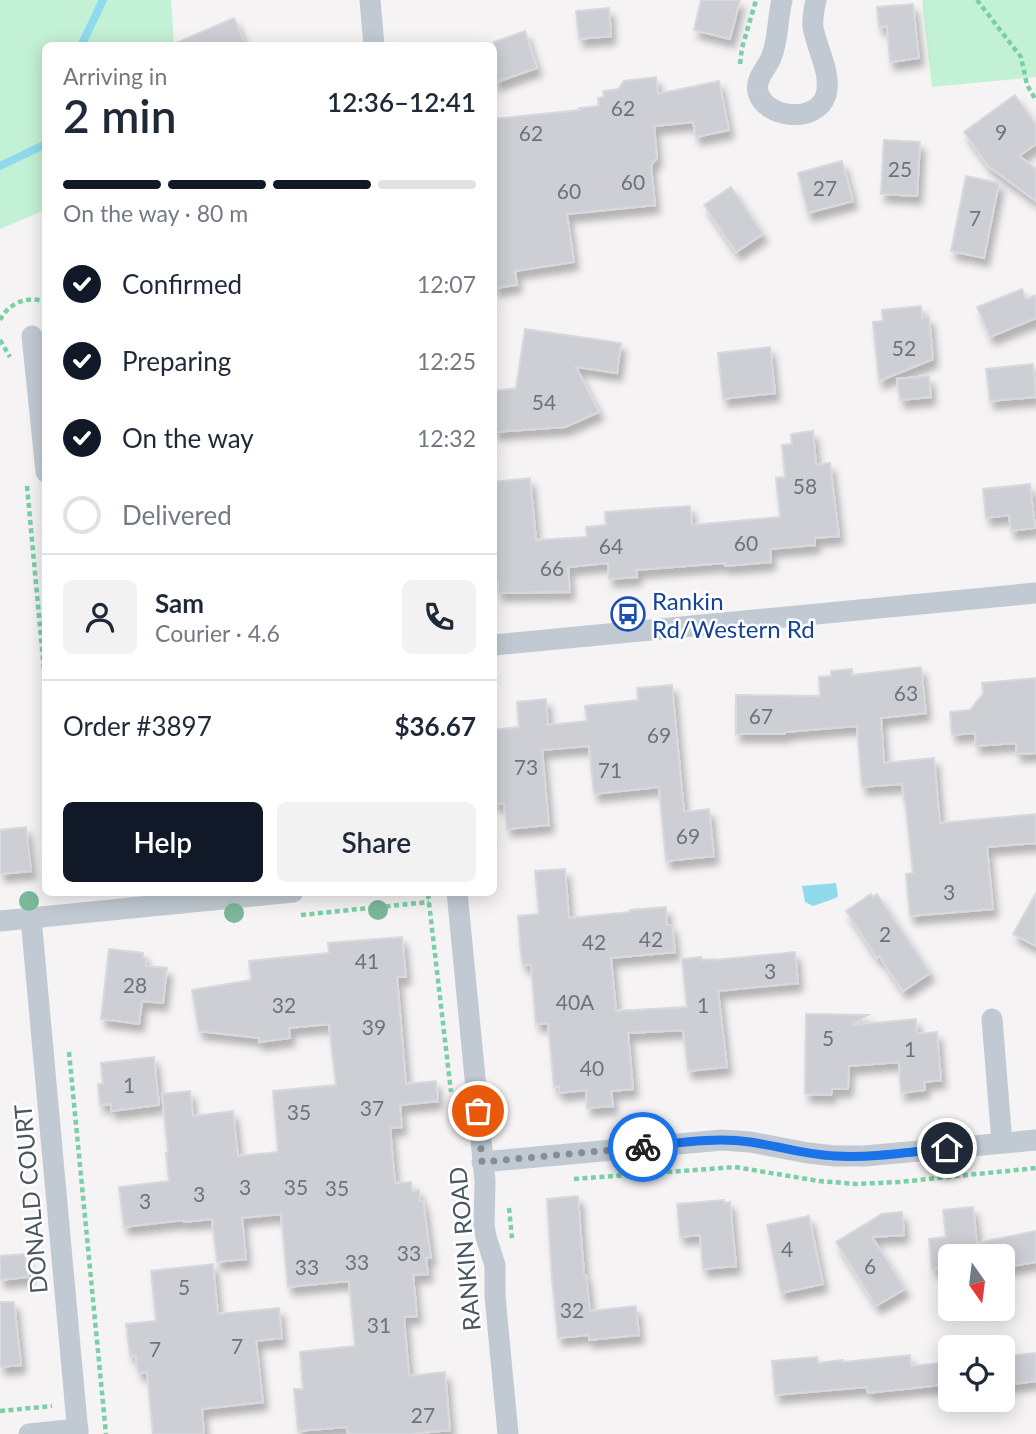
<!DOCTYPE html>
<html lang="en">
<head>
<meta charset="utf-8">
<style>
  body { margin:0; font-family:Lato,sans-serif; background:#f2f2f3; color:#1f2937; height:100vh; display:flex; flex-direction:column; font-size:26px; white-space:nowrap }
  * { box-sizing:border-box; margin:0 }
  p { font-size:23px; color:#747a83 }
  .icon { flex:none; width:38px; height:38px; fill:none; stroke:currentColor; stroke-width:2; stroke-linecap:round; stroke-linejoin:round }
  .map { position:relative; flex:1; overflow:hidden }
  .sheet { position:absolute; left:42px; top:42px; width:455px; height:854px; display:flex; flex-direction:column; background:#fff; border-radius:10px; box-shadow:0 4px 18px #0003 }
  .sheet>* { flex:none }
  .needle { width:46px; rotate:166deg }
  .tools { position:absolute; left:938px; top:1244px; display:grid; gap:14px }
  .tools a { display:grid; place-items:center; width:77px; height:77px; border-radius:10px; background:#fff; box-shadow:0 4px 18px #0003; font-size:35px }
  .pin { position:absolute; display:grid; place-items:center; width:60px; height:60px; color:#fff; margin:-30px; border:4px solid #fff; border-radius:50%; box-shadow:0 2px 7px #0007 }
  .courier { position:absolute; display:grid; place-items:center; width:70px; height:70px; margin:-35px; border:5px solid #1a73e8; border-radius:50%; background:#fff; color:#222; box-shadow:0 2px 9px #0007 }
  .summary em { font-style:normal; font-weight:600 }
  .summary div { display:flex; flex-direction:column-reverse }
  .summary { display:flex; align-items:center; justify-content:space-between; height:119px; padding:0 21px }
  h1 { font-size:46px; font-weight:600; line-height:52px }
  .bar { display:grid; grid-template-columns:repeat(4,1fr); gap:10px 7px; align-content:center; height:84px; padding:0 21px }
  .bar i { height:9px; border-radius:5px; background:#e0e1e3 }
  .bar .current { background:#111827 }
  .bar p { grid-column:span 4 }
  .line { display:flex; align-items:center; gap:18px; padding:0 21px; border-top:2px solid #e0e1e3 }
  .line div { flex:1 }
  .round { display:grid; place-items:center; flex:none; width:74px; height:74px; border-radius:10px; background:#f2f2f3 }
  ol { padding:0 21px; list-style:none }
  li { display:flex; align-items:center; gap:21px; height:77px }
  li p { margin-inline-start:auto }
  li .icon { padding:7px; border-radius:50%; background:#111827; color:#fff; stroke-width:4 }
  li:last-child { color:#747a83 }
  li i { width:38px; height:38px; border:4px solid #e0e1e3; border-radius:50% }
  .action { display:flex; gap:14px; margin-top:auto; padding:14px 21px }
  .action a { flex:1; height:80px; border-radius:10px; background:#111827; color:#fff; font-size:28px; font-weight:600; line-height:80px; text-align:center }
  .action a+a { background:#f2f2f3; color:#1f2937 }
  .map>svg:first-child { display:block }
  .green { fill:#c3f1d5 }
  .water { fill:#90daee }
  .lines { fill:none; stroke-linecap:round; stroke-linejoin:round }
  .stream { stroke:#90daee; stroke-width:8 }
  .building { fill:#cdcfd5; stroke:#d7d9de; stroke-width:2; filter:url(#shadow) }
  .path { stroke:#7ad0a6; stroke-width:4.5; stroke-dasharray:5 3.5; stroke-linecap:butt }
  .street { stroke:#c1cad2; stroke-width:21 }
  .tree { fill:#7bb799 }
  .done { stroke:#868d94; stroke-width:7; stroke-dasharray:0 12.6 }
  .route { stroke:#1a73e8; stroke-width:9 }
  .labels { text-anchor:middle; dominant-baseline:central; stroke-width:5; stroke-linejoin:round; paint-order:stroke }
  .number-label { font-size:21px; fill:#6b747e }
  .transit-label { font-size:24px; fill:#164399; stroke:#fff; text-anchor:start }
  .street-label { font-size:24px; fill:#4a5661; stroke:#fff }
</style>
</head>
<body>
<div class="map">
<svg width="1036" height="1434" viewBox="0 0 1036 1434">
  <defs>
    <filter id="shadow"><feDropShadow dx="4.5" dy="8" stdDeviation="3.5" flood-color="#0004"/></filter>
  </defs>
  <rect width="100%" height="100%" fill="#f5f3f3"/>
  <g class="green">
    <polygon points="0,0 171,0 174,45 46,46 45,210 0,229"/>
    <polygon points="922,0 1036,0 1036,77 932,87"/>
  </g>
  <polygon class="water" points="836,883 838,896 836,898 813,906 805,902 802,886"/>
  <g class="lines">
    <g class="stream">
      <polyline points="81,46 103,0"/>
      <polyline points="0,166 46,144"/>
    </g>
  </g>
  <g class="building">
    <polygon points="701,0 740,0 730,39 694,30"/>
    <polygon points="913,4 919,58 890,62 887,26 879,27 877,7"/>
    <polygon points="609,8 611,36 579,39 576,11"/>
    <polygon points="234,18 246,46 169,46"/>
    <polygon points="525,31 537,68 494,83 494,42"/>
    <polygon points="656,77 658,94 719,81 729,130 696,137 693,122 654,126 657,158 651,165 655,205 567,214 574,262 515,271 517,285 494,288 494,119 580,110 579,108 599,106 598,98 604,97 603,91 618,89 624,81"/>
    <polygon points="1015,95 1036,125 1036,144 1019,156 1036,169 1036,201 988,166 964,132"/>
    <polygon points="884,140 920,142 917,196 881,194"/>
    <polygon points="842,161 853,201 808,213 798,173"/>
    <polygon points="966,176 999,183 984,258 951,251"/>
    <polygon points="731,187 763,234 736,252 704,205"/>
    <polygon points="1022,289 1026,299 1036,295 1036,318 990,337 977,307"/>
    <polygon points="921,306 922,318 929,317 933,359 879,381 873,322 883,321 882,310"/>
    <polygon points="525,329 621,343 617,373 576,367 599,412 565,427 494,432 494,391 516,388"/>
    <polygon points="770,347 775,393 723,399 718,353"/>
    <polygon points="1033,364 1036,397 990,401 986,369"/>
    <polygon points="929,376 931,397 900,400 897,379"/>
    <polygon points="813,431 816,465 830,463 839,536 815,538 815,545 770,549 771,562 725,566 725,563 636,570 637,577 609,579 608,563 568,567 570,592 498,593 498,581 494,582 494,482 530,478 536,540 587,537 586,527 606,525 605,512 631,510 690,506 692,525 780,517 776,478 785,477 782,445 792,444 791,434"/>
    <polygon points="1030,484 1035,528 1011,531 1009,515 986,518 983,489"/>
    <polygon points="921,667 926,713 881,718 884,763 934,758 940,823 1036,814 1036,843 987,847 993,909 910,916 906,874 913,873 905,801 904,801 902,784 862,787 857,726 785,732 785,734 736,734 736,695 820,696 819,677 831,676 831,671 852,669 852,675"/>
    <polygon points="1036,678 1036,753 1017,754 1016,743 976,746 975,733 952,735 950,712 970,710 983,694 982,683"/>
    <polygon points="672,685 684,812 709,809 714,856 666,861 659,787 594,794 589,746 542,750 549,825 507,829 504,803 494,804 494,730 519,727 517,702 546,699 548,725 587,721 585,706 638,700 637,688"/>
    <polygon points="26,827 31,871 0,874 0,830"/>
    <polygon points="565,869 569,918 630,912 630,910 666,907 667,925 672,925 675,952 611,958 616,1011 687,1007 682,959 701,957 702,960 715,959 715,960 795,952 798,983 718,991 727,1067 688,1071 683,1030 628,1033 633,1089 611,1091 613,1106 587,1108 586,1090 559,1093 559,1086 554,1087 548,1023 536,1024 531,965 523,965 521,955 518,916 539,914 535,871"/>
    <polygon points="1036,893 1036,946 1013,934"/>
    <polygon points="871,894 873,897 877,894 930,973 903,991 879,956 877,958 846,911"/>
    <polygon points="402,937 406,977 397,977 406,1084 436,1081 438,1101 400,1105 402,1127 390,1128 395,1183 411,1182 412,1191 419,1190 420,1201 423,1201 431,1258 426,1258 428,1274 413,1275 417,1316 404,1317 409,1376 445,1372 450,1430 410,1434 348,1434 347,1427 298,1431 294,1389 303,1389 300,1352 355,1346 349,1281 288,1287 281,1214 242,1218 246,1259 217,1262 212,1219 184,1222 184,1220 124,1227 119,1187 169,1181 166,1153 168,1152 162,1094 190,1091 193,1116 233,1111 238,1156 278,1152 273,1091 336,1085 329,1024 289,1028 290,1038 259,1042 259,1038 199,1031 192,990 251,980 249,961 329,953 328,943"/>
    <polygon points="109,949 143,953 143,958 146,958 146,966 167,968 163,1003 142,1001 139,1024 101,1019"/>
    <polygon points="806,1014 868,1015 852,1025 916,1019 917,1034 937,1032 941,1080 924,1082 925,1090 901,1093 899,1062 849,1066 848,1089 832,1089 831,1095 805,1094"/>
    <polygon points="154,1057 159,1105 111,1111 111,1104 100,1105 98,1084 103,1084 101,1063"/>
    <polygon points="578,1196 584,1275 586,1275 590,1311 636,1306 639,1335 589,1340 589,1335 558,1338 552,1279 547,1199"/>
    <polygon points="724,1200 724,1203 730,1202 736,1266 703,1269 700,1235 680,1237 677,1204"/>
    <polygon points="973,1207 977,1243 1036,1231 1036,1262 1006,1267 1004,1256 950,1256 950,1267 932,1269 929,1239 946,1237 943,1210"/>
    <polygon points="902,1212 904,1235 872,1237 905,1289 876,1306 836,1242 882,1214"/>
    <polygon points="809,1216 823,1284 781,1293 767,1225"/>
    <polygon points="25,1254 28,1277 0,1280 0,1256"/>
    <polygon points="213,1264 218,1314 279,1308 282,1338 256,1341 263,1402 202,1409 204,1434 153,1434 147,1372 138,1373 136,1355 130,1356 126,1324 156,1321 151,1271"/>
    <polygon points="0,1302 14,1302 21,1365 0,1367"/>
    <polygon points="1036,1353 1036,1381 1003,1385 1003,1356"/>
    <polygon points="910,1355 911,1366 950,1362 950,1384 868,1393 867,1387 775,1395 772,1361 817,1357 818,1363 843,1360 843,1362"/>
  </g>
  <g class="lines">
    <g class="path">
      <polyline points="977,0 1021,57 1027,85 1036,100"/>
      <polyline points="740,64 742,48 756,0"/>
      <path d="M0,320C9,303 27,295 46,302"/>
      <polyline points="0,340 10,357"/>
      <polyline points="27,486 46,692"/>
      <polyline points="428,894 451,1092"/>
      <polyline points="301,915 429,902"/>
      <polyline points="69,1052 106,1434"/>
      <polyline points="574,1179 735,1167 819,1181 856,1184 899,1182 1036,1168"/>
      <polyline points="509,1208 512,1238"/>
      <polyline points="468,1261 470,1283"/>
      <polyline points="0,1411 52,1406"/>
    </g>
    <g class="street">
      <polyline points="370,0 374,46"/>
      <path d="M782,0C777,19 779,39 771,58C766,69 755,79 758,92C765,119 817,124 826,95C832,73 816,47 813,27C812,18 814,9 816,0"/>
      <polyline points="32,336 46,472"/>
      <polyline points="494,645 1036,593"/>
      <polyline points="457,892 485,1181 484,1226 486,1237 495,1265 495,1296 508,1434"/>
      <polyline points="31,918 78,1434"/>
      <polyline points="0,921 293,892"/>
      <polyline points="992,1019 1002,1143"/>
      <polyline points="482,1162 722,1140 750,1142 808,1153 835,1156 865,1156 1036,1140"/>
      <polyline points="29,1434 78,1429"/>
    </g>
  </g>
  <g class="tree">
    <circle cx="29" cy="901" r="10"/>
    <circle cx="378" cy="910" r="10"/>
    <circle cx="234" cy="913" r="10"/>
  </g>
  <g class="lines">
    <polyline class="done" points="478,1111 482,1162 643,1147"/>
    <path class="route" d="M643,1147C679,1143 715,1137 750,1142C779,1146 806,1155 835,1156C872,1158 910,1152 947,1148"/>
  </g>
  <defs>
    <symbol id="bus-ring" viewBox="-11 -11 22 22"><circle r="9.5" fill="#fff" stroke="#1a4fb4" stroke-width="1.5"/><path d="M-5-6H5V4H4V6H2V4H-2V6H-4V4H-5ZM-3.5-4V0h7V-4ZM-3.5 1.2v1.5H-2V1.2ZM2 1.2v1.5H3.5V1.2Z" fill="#1a4fb4"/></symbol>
  </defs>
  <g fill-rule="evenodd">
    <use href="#bus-ring" x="609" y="595" width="38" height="38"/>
  </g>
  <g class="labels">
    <g class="number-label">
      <text x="623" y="107">62</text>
      <text x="1001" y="131">9</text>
      <text x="531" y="132">62</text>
      <text x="900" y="168">25</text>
      <text x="633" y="181">60</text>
      <text x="825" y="187">27</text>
      <text x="569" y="190">60</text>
      <text x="975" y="217">7</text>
      <text x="904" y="347">52</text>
      <text x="544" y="401">54</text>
      <text x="805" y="485">58</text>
      <text x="746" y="542">60</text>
      <text x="611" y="545">64</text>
      <text x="552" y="567">66</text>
      <text x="906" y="692">63</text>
      <text x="761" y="715">67</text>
      <text x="659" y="734">69</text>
      <text x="526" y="766">73</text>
      <text x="610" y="769">71</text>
      <text x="688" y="835">69</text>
      <text x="949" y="891">3</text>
      <text x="885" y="933">2</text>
      <text x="651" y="938">42</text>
      <text x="594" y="941">42</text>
      <text x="367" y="960">41</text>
      <text x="770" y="970">3</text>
      <text x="135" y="984">28</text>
      <text x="575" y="1001">40A</text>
      <text x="284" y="1004">32</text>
      <text x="703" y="1004">1</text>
      <text x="374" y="1026">39</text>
      <text x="828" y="1037">5</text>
      <text x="910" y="1048">1</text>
      <text x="592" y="1067">40</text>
      <text x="129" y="1084">1</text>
      <text x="372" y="1107">37</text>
      <text x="299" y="1111">35</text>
      <text x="245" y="1186">3</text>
      <text x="296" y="1186">35</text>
      <text x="337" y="1187">35</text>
      <text x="199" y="1193">3</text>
      <text x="145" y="1200">3</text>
      <text x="787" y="1248">4</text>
      <text x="409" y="1252">33</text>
      <text x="357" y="1261">33</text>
      <text x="870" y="1265">6</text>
      <text x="307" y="1266">33</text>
      <text x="184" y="1286">5</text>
      <text x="572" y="1309">32</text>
      <text x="379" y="1324">31</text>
      <text x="237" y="1345">7</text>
      <text x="155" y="1348">7</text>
      <text x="423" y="1414">27</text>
    </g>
    <g class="transit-label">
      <text x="652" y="600">Rankin<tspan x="652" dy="28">Rd/Western Rd</tspan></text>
    </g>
    <g class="street-label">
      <text transform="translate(30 1199) rotate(-95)">DONALD COURT</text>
      <text transform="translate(464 1249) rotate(-95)">RANKIN ROAD</text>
    </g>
  </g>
</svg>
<div class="tools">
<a><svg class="needle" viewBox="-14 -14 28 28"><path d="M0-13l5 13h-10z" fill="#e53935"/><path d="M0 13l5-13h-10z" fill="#747a83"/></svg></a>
<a><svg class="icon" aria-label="locate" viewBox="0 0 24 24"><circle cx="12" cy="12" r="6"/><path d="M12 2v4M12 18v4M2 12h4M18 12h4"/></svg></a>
</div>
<div class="pin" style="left:478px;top:1111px;background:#ea580c"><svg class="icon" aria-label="bag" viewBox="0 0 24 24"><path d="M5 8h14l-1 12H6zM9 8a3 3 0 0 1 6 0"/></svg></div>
<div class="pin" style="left:947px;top:1148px;background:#1f2937"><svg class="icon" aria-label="home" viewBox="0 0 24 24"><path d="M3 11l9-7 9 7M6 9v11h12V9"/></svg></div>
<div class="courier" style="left:643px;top:1147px"><svg class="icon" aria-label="bike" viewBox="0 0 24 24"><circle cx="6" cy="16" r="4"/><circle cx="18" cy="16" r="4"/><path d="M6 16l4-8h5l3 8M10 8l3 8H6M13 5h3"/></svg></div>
<section class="sheet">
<div class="summary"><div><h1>2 min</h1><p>Arriving in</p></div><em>12:36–12:41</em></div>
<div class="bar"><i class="current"></i><i class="current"></i><i class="current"></i><i></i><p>On the way · 80 m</p></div>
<ol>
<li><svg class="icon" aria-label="check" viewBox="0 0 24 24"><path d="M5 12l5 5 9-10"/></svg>Confirmed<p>12:07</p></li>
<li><svg class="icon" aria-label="check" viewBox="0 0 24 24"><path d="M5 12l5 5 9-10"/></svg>Preparing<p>12:25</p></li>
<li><svg class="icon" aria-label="check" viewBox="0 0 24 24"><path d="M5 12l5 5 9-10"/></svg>On the way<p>12:32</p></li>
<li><i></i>Delivered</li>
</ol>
<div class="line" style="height:126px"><a class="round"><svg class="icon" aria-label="person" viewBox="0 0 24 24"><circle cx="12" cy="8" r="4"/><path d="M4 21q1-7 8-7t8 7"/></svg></a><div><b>Sam</b><p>Courier · 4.6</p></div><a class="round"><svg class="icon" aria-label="phone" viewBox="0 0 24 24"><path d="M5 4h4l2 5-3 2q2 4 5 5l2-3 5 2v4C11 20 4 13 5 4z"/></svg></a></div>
<div class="line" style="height:91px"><div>Order #3897</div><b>$36.67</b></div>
<div class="action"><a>Help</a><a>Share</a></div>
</section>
</div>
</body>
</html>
